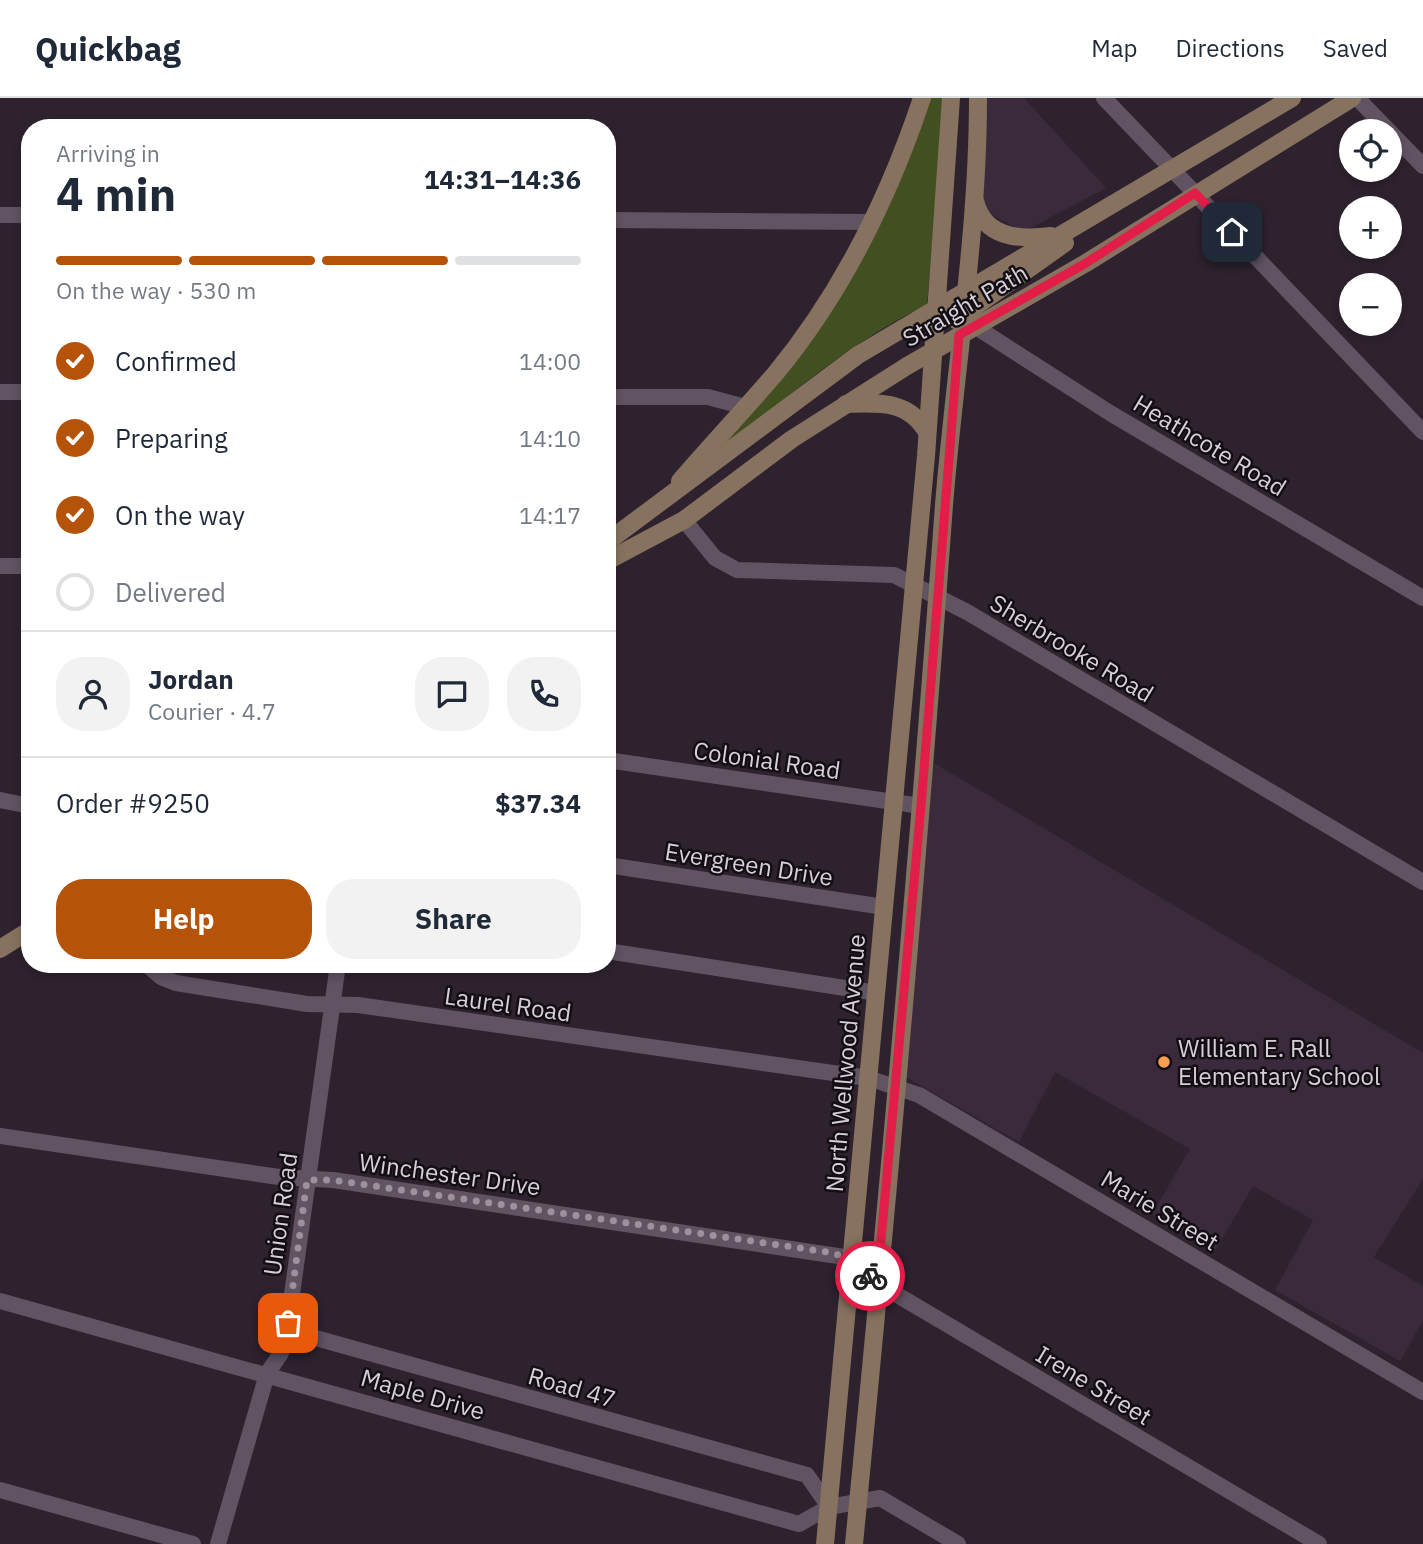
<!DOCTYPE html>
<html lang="en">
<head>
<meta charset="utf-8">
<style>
  body { margin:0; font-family:"IBM Plex Sans",sans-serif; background:#f2f2f3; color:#1f2937; height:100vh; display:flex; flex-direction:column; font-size:26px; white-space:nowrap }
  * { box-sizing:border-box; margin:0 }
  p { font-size:23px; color:#747a83 }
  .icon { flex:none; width:38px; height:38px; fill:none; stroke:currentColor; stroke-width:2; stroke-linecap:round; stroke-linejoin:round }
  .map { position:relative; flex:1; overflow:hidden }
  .panel { position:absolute; left:21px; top:21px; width:595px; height:854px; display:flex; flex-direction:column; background:#fff; border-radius:28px; box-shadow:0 4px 10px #0003 }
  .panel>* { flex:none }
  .controls { position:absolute; left:1339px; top:21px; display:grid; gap:14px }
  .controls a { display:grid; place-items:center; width:63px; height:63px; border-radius:50%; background:#fff; box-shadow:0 4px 10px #0003; font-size:35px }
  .pin { position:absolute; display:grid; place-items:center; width:60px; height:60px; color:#fff; margin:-30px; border-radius:14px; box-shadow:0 4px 10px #0006 }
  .courier { position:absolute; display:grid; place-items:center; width:70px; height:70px; margin:-35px; border:5px solid #e11d48; border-radius:50%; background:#fff; color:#222; box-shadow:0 2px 9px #0007 }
  .headline em { font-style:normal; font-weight:700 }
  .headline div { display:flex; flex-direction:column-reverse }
  .headline { display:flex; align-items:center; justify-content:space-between; height:119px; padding:0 35px }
  h1 { font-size:46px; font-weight:700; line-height:52px }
  .bar { display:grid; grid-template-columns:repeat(4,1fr); gap:10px 7px; align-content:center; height:84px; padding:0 35px }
  .bar i { height:9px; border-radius:5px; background:#e0e1e3 }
  .bar .on { background:#b45309 }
  .bar p { grid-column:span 4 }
  .line { display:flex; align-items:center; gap:18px; padding:0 35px; border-top:2px solid #e0e1e3 }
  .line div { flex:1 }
  .round { display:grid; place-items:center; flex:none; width:74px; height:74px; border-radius:28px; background:#f2f2f3 }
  ol { padding:0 35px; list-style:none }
  li { display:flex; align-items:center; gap:21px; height:77px }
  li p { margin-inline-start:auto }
  li .icon { padding:7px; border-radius:50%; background:#b45309; color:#fff; stroke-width:4 }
  li:last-child { color:#747a83 }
  li i { width:38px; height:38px; border:4px solid #e0e1e3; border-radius:50% }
  .cta { display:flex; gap:14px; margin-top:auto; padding:14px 35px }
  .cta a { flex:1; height:80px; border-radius:28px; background:#b45309; color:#fff; font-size:28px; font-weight:700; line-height:80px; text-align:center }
  .cta a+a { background:#f2f2f3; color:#1f2937 }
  header { display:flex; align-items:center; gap:42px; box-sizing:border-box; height:98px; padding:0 35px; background:#fff; border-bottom:2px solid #e0e1e3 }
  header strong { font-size:33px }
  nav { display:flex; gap:38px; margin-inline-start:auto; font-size:24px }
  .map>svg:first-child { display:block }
  .built { fill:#3b2a3c }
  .green { fill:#425021 }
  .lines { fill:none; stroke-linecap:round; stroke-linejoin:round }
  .minor { stroke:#615362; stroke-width:16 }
  .secondary { stroke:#86725e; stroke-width:18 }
  .done { stroke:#9c929d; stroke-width:7; stroke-dasharray:0 12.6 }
  .route { stroke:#e11d48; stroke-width:9 }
  .poi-dot { fill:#fb9e51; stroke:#130e14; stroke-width:2.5 }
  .labels { text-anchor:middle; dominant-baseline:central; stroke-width:5; stroke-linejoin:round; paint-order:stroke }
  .street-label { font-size:24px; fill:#d7cfd8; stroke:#130e14 }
  .poi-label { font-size:24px; fill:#d7cfd8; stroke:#130e14; text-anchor:start }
</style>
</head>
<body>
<header>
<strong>Quickbag</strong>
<nav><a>Map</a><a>Directions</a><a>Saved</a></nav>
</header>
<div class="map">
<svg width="1423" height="1446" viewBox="0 0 1423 1446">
  <rect width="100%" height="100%" fill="#2e222f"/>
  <g class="built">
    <polygon points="984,0 1024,0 1106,90 1023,134 982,111"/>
    <polygon points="932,664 1423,955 1423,1081 1374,1159 1423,1188 1423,1223 1400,1263 1275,1192 1313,1122 1253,1088 1215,1153 1152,1116 1190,1051 1055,974 1019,1044 904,978"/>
  </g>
  <path class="green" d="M929,0H944L927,207C846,245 776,309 706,364L813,239Z"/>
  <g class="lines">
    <g class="minor">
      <polyline points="1104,0 1423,334"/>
      <polyline points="1357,0 1389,33"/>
      <polyline points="1390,34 1423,68"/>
      <polyline points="0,117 30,117"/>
      <polyline points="607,122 871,124"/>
      <polyline points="976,229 1110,315 1423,500"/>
      <polyline points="0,294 30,294"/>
      <polyline points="607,299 708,299 745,309"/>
      <polyline points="684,422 715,460 737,472 894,477 967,514 1423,784"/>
      <polyline points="0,468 30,468"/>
      <polyline points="607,662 921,708"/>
      <polyline points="0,702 30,708"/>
      <polyline points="607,767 884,809"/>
      <polyline points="607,853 877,895"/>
      <polyline points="146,866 161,879 176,885 307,906 358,907 868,980 919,997 1423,1294"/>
      <polyline points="0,1038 279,1079 333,1082 851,1160 877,1185 1319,1446"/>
      <polyline points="0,1203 799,1426 829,1409 880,1400 958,1446"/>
      <polyline points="287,1232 807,1377 829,1409"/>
      <polyline points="0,1392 193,1446"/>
      <polyline points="218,1446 267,1276 281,1255 287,1232 338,866"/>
    </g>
    <g class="secondary">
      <path d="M975,103C984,140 1019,142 1051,138"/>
      <polyline points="956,222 1065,145"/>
      <path d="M846,306C880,305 908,302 927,334"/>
      <path d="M680,383C711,347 744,312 775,276C842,195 889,99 922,0"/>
      <polyline points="607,444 858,257 1292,0"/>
      <polyline points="607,463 684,422 792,341 907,268 1086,165 1352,0"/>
      <polyline points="0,851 30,832"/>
      <polyline points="825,1446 926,358 951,0"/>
      <path d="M854,1446C888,1100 919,753 944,407C955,271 978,136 978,0"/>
    </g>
  </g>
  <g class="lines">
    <polyline class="done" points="288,1225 307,1082 333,1082 827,1154 851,1160 870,1178"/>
    <polyline class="route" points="870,1178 877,1185 921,708 959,237 1086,165 1195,95 1232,134"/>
  </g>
  <circle class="poi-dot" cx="1164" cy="964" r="7"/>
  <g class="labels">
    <g class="street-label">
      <text transform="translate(965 207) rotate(-30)">Straight Path</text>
      <text transform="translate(1210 347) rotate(31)">Heathcote Road</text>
      <text transform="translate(1072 550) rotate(31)">Sherbrooke Road</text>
      <text transform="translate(767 662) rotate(8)">Colonial Road</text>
      <text transform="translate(749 766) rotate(9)">Evergreen Drive</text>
      <text transform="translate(508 906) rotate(8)">Laurel Road</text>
      <text transform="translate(845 965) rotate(-85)">North Wellwood Avenue</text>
      <text transform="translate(450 1076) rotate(8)">Winchester Drive</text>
      <text transform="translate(1160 1112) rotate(31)">Marie Street</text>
      <text transform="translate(280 1116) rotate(-82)">Union Road</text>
      <text transform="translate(1094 1287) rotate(31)">Irene Street</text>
      <text transform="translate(572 1289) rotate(16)">Road 47</text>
      <text transform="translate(423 1296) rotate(16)">Maple Drive</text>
    </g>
    <g class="poi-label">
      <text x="1178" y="950">William E. Rall<tspan x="1178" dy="28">Elementary School</tspan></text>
    </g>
  </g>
</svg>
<div class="controls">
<a><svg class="icon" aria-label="locate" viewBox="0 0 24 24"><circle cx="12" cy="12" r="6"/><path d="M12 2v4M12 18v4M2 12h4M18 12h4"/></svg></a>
<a>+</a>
<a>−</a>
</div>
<div class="pin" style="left:288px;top:1225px;background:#ea580c"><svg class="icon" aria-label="bag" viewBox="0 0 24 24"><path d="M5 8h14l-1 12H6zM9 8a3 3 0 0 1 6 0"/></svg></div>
<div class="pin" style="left:1232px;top:134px;background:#1f2937"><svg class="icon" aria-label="home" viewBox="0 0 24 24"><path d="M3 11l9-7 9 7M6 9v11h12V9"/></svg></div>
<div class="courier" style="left:870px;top:1178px"><svg class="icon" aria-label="bike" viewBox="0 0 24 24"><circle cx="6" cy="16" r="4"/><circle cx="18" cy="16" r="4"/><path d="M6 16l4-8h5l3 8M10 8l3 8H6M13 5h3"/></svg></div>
<section class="panel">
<div class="headline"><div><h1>4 min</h1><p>Arriving in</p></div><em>14:31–14:36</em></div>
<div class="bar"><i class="on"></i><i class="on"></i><i class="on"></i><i></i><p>On the way · 530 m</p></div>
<ol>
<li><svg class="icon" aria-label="check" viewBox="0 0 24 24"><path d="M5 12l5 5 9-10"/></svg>Confirmed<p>14:00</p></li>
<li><svg class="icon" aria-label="check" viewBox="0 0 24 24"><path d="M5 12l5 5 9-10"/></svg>Preparing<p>14:10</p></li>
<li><svg class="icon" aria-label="check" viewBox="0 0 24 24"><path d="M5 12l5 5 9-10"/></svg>On the way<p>14:17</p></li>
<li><i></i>Delivered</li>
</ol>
<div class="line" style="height:126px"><a class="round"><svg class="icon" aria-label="person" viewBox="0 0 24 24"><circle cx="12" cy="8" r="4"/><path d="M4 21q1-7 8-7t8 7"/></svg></a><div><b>Jordan</b><p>Courier · 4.7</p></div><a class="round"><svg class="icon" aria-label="chat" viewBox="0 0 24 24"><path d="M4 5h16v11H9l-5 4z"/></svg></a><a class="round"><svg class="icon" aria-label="phone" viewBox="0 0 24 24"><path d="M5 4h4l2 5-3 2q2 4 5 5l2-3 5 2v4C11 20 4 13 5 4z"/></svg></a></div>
<div class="line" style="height:91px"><div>Order #9250</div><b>$37.34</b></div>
<div class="cta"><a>Help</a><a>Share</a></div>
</section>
</div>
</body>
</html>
